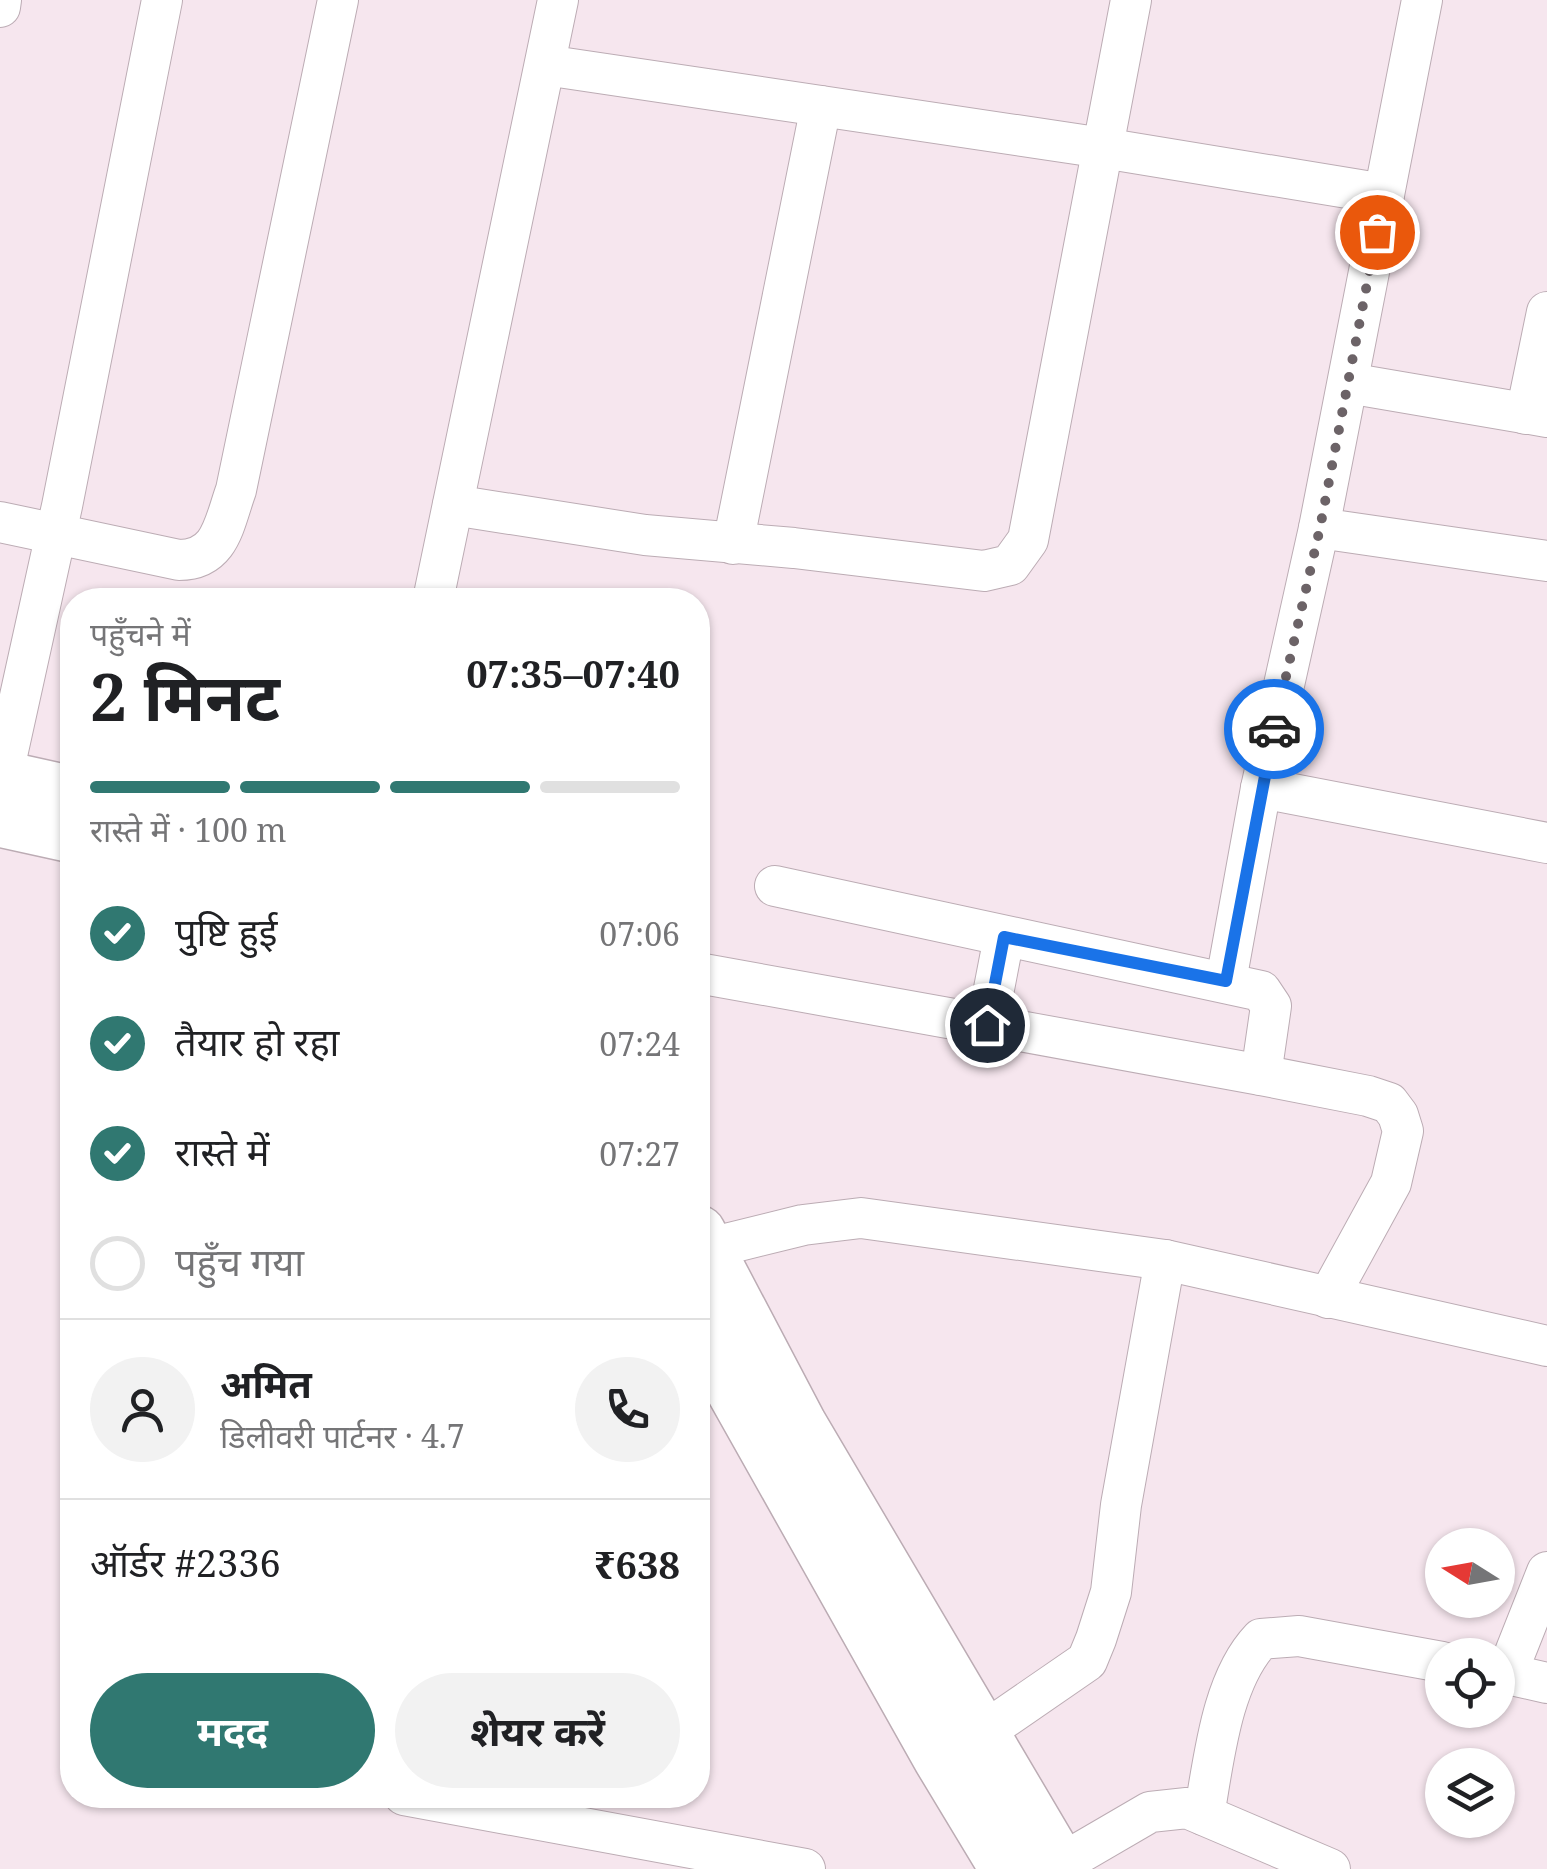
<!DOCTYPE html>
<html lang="hi">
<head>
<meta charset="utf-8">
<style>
  body { margin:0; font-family:"Noto Serif","Noto Sans Devanagari",serif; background:#f2f2f2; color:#202124; height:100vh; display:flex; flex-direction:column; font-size:38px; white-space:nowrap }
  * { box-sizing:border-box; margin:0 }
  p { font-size:32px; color:#757577 }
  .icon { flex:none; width:55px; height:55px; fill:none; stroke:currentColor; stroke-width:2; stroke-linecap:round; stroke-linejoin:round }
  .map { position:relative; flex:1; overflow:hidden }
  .sheet { position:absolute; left:60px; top:588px; width:650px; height:1220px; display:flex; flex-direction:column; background:#fff; border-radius:40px; box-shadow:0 2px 8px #0004 }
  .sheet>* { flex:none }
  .needle { width:65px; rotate:281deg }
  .fabs { position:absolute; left:1425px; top:1528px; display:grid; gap:20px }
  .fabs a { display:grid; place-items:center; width:90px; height:90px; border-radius:50%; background:#fff; box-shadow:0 2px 8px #0004; font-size:50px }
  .pin { position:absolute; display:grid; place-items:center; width:85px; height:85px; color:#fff; margin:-42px; border:5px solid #fff; border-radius:50%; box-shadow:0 2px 10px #0007 }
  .courier { position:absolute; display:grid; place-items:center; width:100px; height:100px; margin:-50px; border:8px solid #1a73e8; border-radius:50%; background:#fff; color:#222; box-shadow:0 2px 12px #0007 }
  .overview em { font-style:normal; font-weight:700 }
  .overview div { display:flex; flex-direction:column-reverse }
  .overview { display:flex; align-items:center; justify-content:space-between; height:170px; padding:0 30px }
  h1 { font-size:65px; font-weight:700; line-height:75px }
  .bar { display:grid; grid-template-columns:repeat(4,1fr); gap:15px 10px; align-content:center; height:120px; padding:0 30px }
  .bar i { height:12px; border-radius:8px; background:#e0e0e0 }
  .bar .active { background:#307871 }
  .bar p { grid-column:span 4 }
  .line { display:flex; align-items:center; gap:25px; padding:0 30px; border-top:2px solid #e0e0e0 }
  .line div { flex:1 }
  .round { display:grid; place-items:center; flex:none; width:105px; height:105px; border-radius:52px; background:#f2f2f2 }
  ol { padding:0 30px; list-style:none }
  li { display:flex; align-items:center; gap:30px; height:110px }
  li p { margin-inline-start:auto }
  li .icon { padding:10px; border-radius:50%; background:#307871; color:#fff; stroke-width:4 }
  li:last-child { color:#757577 }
  li i { width:55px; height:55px; border:5px solid #e0e0e0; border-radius:50% }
  .action { display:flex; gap:20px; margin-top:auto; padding:20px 30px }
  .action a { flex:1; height:115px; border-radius:60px; background:#307871; color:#fff; font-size:40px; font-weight:700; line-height:115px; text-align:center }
  .action a+a { background:#f2f2f2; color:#202124 }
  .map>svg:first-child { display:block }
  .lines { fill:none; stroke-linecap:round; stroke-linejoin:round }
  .street-casing { stroke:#bcacb4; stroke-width:42 }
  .secondary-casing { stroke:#bcacb4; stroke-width:58 }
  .street { stroke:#fff; stroke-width:40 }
  .secondary { stroke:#fff; stroke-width:55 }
  .done { stroke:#6c6367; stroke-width:10; stroke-dasharray:0 18 }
  .route { stroke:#1a73e8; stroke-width:12 }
</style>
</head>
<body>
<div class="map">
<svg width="1547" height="1869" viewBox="0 0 1547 1869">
  <rect width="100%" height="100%" fill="#f6e6ee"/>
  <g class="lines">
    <defs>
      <g id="street">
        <polyline points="0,7 1,0"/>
        <polyline points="545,65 1103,148 1384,194"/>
        <polyline points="1348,383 1547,417"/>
        <polyline points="1526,414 1547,312"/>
        <polyline points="453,505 645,535 794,548 984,571 1010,565 1028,540 1131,0"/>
        <path d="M0,522L179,560C221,560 224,523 236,490L338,0"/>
        <polyline points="1319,528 1547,561"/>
        <polyline points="733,544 821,106"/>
        <polyline points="433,600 558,0"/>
        <polyline points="2,778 62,506 162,0"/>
        <polyline points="1261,788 1547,843"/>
        <polyline points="775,886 1261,991 1271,1006 1261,1075"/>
        <polyline points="698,973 987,1025 1004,937"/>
        <polyline points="1226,981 1261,788 1319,528 1422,0"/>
        <polyline points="987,1025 1261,1075 1368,1096 1389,1103 1398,1115 1403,1131 1391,1183 1328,1298"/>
        <polyline points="706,1249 803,1225 861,1218 1165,1260 1547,1346"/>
        <polyline points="1498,1672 1547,1683"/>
        <polyline points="1507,1673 1547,1572"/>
        <polyline points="981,1734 1087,1661 1096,1639 1111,1592 1121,1505 1165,1260"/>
        <polyline points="404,1795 805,1869"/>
        <path d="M1204,1815C1214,1760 1221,1681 1261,1639L1299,1636L1442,1662"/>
        <polyline points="1059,1865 1150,1812 1187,1808 1330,1869"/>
      </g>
      <g id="secondary">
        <polyline points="0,778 72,794"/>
        <polyline points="0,819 72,835"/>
        <polyline points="698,1233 799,1425 1061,1869"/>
        <polyline points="698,1326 941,1758 1008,1869"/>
      </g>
    </defs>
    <use href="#street" class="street-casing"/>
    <use href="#secondary" class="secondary-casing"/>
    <use href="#street" class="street"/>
    <use href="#secondary" class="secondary"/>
  </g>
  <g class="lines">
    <polyline class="done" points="1274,729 1320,528 1377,232"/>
    <polyline class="route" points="987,1025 1004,937 1226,981 1274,729"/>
  </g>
</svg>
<div class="fabs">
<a><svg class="needle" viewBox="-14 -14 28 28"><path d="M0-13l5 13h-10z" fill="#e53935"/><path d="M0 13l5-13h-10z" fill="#757577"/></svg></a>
<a><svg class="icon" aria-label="locate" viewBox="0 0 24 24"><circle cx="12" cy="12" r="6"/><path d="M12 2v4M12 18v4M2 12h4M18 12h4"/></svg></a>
<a><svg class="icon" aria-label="layers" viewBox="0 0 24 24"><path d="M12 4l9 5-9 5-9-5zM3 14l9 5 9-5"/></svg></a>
</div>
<div class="pin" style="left:1377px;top:232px;background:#ea580c"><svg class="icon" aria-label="bag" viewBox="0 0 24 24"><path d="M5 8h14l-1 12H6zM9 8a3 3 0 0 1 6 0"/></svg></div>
<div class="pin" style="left:987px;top:1025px;background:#1f2937"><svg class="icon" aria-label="home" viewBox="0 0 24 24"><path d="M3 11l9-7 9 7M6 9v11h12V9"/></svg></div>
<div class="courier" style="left:1274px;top:729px"><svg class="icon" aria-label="car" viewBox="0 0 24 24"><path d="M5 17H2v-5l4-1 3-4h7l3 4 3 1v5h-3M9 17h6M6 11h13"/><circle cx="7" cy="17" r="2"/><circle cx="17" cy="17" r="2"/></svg></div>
<section class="sheet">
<div class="overview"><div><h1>2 मिनट</h1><p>पहुँचने में</p></div><em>07:35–07:40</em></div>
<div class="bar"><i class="active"></i><i class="active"></i><i class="active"></i><i></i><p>रास्ते में · 100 m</p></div>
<ol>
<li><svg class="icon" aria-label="check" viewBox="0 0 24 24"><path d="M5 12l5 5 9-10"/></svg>पुष्टि हुई<p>07:06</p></li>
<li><svg class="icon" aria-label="check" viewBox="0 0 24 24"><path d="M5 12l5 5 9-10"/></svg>तैयार हो रहा<p>07:24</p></li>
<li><svg class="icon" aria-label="check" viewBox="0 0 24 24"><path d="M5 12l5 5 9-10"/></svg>रास्ते में<p>07:27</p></li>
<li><i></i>पहुँच गया</li>
</ol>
<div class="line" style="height:180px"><a class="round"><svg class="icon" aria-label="person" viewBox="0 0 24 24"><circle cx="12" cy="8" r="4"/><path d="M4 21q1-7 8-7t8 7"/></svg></a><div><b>अमित</b><p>डिलीवरी पार्टनर · 4.7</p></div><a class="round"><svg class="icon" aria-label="phone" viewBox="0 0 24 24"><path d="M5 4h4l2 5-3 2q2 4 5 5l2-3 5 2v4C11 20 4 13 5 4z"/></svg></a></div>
<div class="line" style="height:130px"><div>ऑर्डर #2336</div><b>₹638</b></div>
<div class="action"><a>मदद</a><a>शेयर करें</a></div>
</section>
</div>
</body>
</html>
